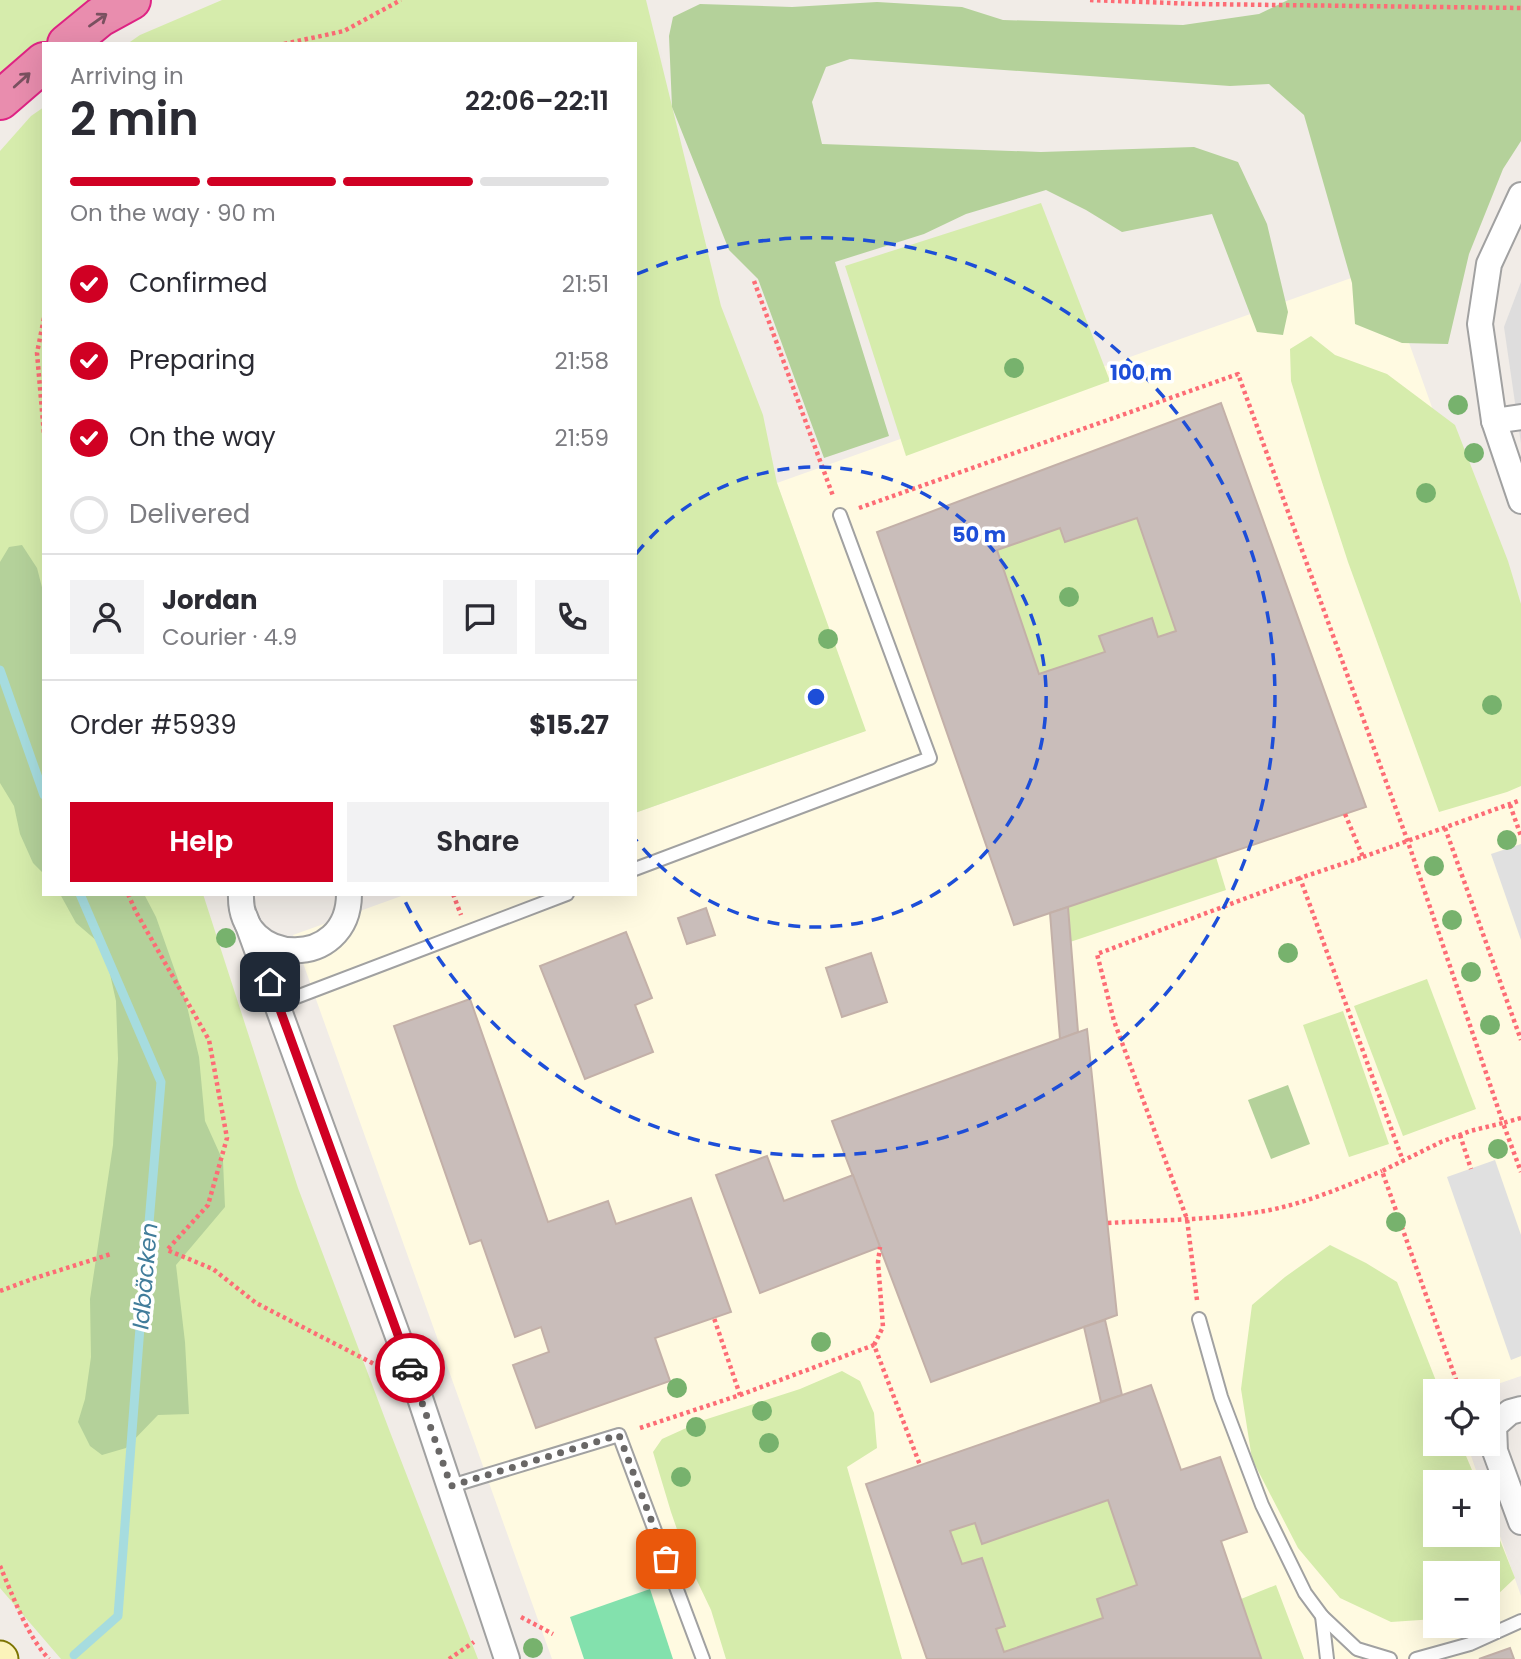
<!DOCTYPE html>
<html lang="en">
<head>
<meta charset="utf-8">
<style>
  body { margin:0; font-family:Poppins,sans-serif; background:#f2f2f3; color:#2b2b33; height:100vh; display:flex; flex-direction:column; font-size:26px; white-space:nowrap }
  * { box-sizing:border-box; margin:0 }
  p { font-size:23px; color:#7c7c81 }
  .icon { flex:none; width:38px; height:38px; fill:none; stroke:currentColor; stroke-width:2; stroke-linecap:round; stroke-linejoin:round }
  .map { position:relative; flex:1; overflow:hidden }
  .sheet { position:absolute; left:42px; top:42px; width:595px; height:854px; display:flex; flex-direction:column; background:#fff; border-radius:0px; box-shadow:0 7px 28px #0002 }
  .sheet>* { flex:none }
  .controls { position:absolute; left:1423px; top:1379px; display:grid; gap:14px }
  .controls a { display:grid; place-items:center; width:77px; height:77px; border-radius:0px; background:#fff; box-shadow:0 7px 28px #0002; font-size:35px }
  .pin { position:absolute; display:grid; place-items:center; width:60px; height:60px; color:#fff; margin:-30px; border-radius:14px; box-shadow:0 4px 10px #0006 }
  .courier { position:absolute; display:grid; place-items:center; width:70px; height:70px; margin:-35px; border:5px solid #d00023; border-radius:50%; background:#fff; color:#222; box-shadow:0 2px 9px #0007 }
  .overview em { font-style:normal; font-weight:600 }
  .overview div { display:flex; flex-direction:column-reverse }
  .overview { display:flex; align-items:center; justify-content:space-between; height:119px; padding:0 28px }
  h1 { font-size:46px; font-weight:600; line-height:52px }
  .bar { display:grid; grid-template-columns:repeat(4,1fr); gap:10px 7px; align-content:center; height:84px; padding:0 28px }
  .bar i { height:9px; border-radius:5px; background:#e1e1e2 }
  .bar .current { background:#d00023 }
  .bar p { grid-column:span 4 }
  .line { display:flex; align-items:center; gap:18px; padding:0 28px; border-top:2px solid #e1e1e2 }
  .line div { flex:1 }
  .round { display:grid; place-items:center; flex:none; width:74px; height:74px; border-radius:0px; background:#f2f2f3 }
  ol { padding:0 28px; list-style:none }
  li { display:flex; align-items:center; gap:21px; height:77px }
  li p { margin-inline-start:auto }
  li .icon { padding:7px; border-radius:50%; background:#d00023; color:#fff; stroke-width:4 }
  li:last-child { color:#7c7c81 }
  li i { width:38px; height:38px; border:4px solid #e1e1e2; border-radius:50% }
  .action { display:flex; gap:14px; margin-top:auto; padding:14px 28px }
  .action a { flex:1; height:80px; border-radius:0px; background:#d00023; color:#fff; font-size:28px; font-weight:600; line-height:80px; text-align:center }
  .action a+a { background:#f2f2f3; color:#2b2b33 }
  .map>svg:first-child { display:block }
  .residential { fill:#dedddd }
  .education { fill:#fffae1; fill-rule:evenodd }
  .grass { fill:#d6ecac }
  .forest { fill:#b4d19a }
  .pitch { fill:#83e1ad }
  .parking { fill:#e0e0e0 }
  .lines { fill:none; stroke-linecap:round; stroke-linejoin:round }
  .stream { stroke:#a6dcdf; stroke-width:9 }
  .building { fill:#c9bdba; stroke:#c3b0a8; stroke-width:2; fill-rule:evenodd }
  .lane-casing { stroke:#a1a1a1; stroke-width:16 }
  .street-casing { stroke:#a1a1a1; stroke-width:28 }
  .secondary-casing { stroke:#7c7402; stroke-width:37 }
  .highway-casing { stroke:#df2384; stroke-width:42 }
  .path { stroke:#fd6c75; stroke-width:4.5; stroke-dasharray:3.5 3.5; stroke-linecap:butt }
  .lane { stroke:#fff; stroke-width:12 }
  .street { stroke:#fff; stroke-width:24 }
  .secondary { stroke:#fbf3ba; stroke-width:33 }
  .highway { stroke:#e98dae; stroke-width:38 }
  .tree { fill:#77b26d }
  .oneway { stroke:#7a5160 }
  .done { stroke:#696766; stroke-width:7; stroke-dasharray:0 12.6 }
  .route { stroke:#d00023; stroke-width:9 }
  .ring { fill:none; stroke:#1d4ed8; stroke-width:3.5; stroke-dasharray:12 9 }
  .labels { text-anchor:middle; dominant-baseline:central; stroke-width:7; stroke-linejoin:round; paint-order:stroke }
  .water-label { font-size:23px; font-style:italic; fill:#417d9b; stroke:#fff }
  .centre { fill:#1d4ed8; stroke:#fff; stroke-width:3.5 }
  .ring-label { font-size:21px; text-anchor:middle; font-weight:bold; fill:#1d4ed8; stroke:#fff; stroke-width:7; stroke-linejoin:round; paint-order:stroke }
</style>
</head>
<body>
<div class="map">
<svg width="1521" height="1659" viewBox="0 0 1521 1659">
  <rect width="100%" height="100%" fill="#f1ece7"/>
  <polygon class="residential" points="1521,282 1521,444 1504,327"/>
  <path class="education" d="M1382,267L1521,657V1376L1477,1391H1435V1444H1467L1480,1482H1435V1535H1488V1502L1521,1596V1659H552L293,935L407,894H635V813L865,731L777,483ZM1435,1573H1488V1626H1435Z"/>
  <g class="grass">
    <path d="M0,0H107C68,21 34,52 0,80Z"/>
    <polygon points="222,0 646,0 721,306 763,415 777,483 866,731 635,813 635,44 127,44 140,35"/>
    <polygon points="44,107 44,894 203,894 298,1188 390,1432 478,1659 61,1659 0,1588 0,151 31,116"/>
    <polygon points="1041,203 1110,381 906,456 845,266"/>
    <polygon points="1311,336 1335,355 1387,374 1455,425 1508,561 1521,604 1521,786 1507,792 1439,812 1348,562 1321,479 1291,381 1290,349"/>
    <polygon points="1137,518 1176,631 1158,637 1152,619 1099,636 1105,652 1039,674 997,550 1060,528 1065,542"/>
    <polygon points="1216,857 1226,890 1070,942 1068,907"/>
    <polygon points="1427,979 1476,1109 1403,1136 1354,1006"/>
    <polygon points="1343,1011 1389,1144 1349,1157 1303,1025"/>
    <polygon points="1330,1245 1366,1263 1397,1282 1440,1391 1435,1391 1435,1444 1461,1444 1477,1482 1435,1482 1435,1535 1488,1535 1488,1510 1515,1578 1494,1598 1488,1601 1488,1573 1435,1573 1435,1619 1391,1622 1340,1598 1298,1548 1252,1459 1241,1389 1252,1305 1285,1277"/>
    <polygon points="842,1371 860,1381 874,1413 877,1448 847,1467 902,1659 726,1659 711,1610 689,1564 671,1512 653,1452 662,1439 704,1420 800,1389"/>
    <polygon points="1108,1500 1137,1585 1103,1618 1004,1652 996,1629 1005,1625 982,1558 962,1564 950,1531 975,1523 982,1543"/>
    <polygon points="1276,1585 1304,1659 1260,1659 1261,1658 1241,1599"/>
  </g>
  <g class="forest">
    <polygon points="1288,0 1521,0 1521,141 1503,169 1469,254 1448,344 1402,343 1355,324 1352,283 1304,115 1269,84 1230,86 850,59 826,67 812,102 822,144 1041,152 1194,147 1238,162 1267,224 1288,312 1283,335 1257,332 1212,214 1122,232 1086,210 1046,190 966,214 924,234 835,262 889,436 824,458 758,279 729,250 672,107 669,36 673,17 700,4 792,7 877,2 962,7 1003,20 1183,25 1259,14"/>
    <polygon points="22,545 37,568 44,595 44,874 33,863 20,834 14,806 0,783 0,562 9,547"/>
    <polygon points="60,894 144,894 156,917 186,1002 199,1057 205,1121 223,1161 225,1207 176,1265 185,1342 189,1414 158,1415 126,1448 102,1455 90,1446 78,1422 85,1399 91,1357 90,1299 113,1145 118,1059 116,1001 104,947 76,923"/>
    <polygon points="1288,1085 1310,1144 1271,1159 1248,1100"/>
  </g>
  <polygon class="pitch" points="650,1589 673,1659 584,1659 570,1617"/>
  <g class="parking">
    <polygon points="1521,844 1521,940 1491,854"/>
    <polygon points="1495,1160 1521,1235 1521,1356 1511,1360 1447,1177"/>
  </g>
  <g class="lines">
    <g class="stream">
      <polyline points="0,670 44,795"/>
      <polyline points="74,1655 118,1616 139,1340 161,1082 80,894"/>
    </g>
  </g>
  <g class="building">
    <path d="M1221,403L1366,807L1014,925L877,532ZM1137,518L1176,631L1158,637L1152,618L1099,636L1105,652L1039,674L997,550L1060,528L1065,542Z"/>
    <polygon points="1068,907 1078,1032 1060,1039 1050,913"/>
    <polygon points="706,908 715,935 687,944 678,918"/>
    <polygon points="626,932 652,998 635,1005 653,1052 585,1079 540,966"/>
    <polygon points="871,953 887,1002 842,1017 826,968"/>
    <polygon points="470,999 548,1222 608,1201 616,1224 691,1198 731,1312 655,1338 670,1381 536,1428 513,1365 549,1352 541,1327 515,1337 481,1240 470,1244 394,1026"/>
    <polygon points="1087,1029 1117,1315 931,1382 832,1121"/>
    <polygon points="767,1156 784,1201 853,1175 880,1247 760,1293 716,1175"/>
    <polygon points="1105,1320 1122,1395 1101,1402 1084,1327"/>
    <path d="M1151,1385L1181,1470L1220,1457L1247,1532L1221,1541L1261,1658L927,1659L866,1484ZM1108,1500L1137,1585L1097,1599L1103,1618L1004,1652L996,1629L1005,1626L982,1558L962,1564L950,1531L975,1523L982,1544Z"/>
    <polygon points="1510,1648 1514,1659 1479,1659"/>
  </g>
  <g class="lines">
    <defs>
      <g id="lane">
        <polyline points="635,869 930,758 840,515"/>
        <polyline points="278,1004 567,894"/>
        <polyline points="1199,1319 1221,1397 1262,1505 1305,1593 1322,1616 1357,1649 1390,1659"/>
        <polyline points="451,1486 619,1435 703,1659"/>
        <polyline points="1322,1616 1327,1659"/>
        <polyline points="1416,1659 1470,1644 1521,1621"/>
      </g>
      <g id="street">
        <polyline points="1521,195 1489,264 1480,324 1494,421 1521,501"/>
        <polyline points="1494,421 1521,417"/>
        <path d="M241,894C238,967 349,971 349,894"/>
        <polyline points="245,917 416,1386 507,1659"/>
        <polyline points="1521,1409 1510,1412 1494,1426 1495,1451 1521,1522"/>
      </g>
      <polyline id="secondary" points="0,1658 1,1659"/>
      <g id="highway">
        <polyline points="67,44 100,17 131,0"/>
        <polyline points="0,100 44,62"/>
      </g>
    </defs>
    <use href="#lane" class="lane-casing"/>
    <use href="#street" class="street-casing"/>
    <use href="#secondary" class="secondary-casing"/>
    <use href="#highway" class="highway-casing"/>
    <g class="path">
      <polyline points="1090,0 1197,4 1521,8"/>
      <polyline points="284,44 344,31 401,0"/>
      <polyline points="754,281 833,496"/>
      <polyline points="44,318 37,353 44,434"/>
      <polyline points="859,508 1238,374 1408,842 1503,1123 1470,1131 1441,1142 1382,1171 1460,1391"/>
      <polyline points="1510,805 1521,836"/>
      <polyline points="1345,814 1363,857 1300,878 1403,1161"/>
      <polyline points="1445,828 1521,1040"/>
      <polyline points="1363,857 1521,800"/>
      <polyline points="128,894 136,912 209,1040 227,1138 208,1205 167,1250 213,1269 256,1303 378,1366"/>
      <polyline points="453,894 461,915"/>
      <polyline points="1521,1118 1503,1123 1521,1172"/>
      <polyline points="1460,1135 1471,1169"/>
      <path d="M1108,1223C1161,1220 1217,1220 1270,1210C1309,1202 1346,1186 1382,1171"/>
      <polyline points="0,1291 35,1278 111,1254"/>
      <polyline points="1197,1300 1187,1219 1114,1021 1097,954 1300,878"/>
      <polyline points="874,1345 883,1327 878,1262 880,1247"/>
      <polyline points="740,1395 874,1345 920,1465"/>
      <polyline points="640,1428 740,1395 714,1318"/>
      <path d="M0,1566C13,1596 27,1636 49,1659"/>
      <polyline points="521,1617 553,1634"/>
      <polyline points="449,1659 474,1642"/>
    </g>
    <use href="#lane" class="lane"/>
    <use href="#street" class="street"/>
    <use href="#secondary" class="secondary"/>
    <use href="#highway" class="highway"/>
  </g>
  <g class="tree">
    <circle cx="1014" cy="368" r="10"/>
    <circle cx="1458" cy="405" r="10"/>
    <circle cx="1474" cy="453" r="10"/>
    <circle cx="1426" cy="493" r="10"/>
    <circle cx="1069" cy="597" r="10"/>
    <circle cx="828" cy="639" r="10"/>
    <circle cx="1492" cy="705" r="10"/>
    <circle cx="1507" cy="840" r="10"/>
    <circle cx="1434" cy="866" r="10"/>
    <circle cx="1452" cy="920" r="10"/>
    <circle cx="226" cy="938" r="10"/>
    <circle cx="1288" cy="953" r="10"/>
    <circle cx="1471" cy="972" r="10"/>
    <circle cx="1490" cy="1025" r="10"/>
    <circle cx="1498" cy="1149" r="10"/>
    <circle cx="1396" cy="1222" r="10"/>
    <circle cx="821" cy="1342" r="10"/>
    <circle cx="677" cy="1388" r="10"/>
    <circle cx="762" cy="1411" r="10"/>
    <circle cx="696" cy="1427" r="10"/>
    <circle cx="769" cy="1443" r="10"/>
    <circle cx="681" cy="1477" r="10"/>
    <circle cx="533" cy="1648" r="10"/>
  </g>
  <defs><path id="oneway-shaft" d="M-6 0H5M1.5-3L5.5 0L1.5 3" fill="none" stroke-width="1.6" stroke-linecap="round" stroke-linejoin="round" transform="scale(1.75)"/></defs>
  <g class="oneway">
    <use href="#oneway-shaft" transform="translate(98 20) rotate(-35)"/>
    <use href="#oneway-shaft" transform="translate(22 80) rotate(-42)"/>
  </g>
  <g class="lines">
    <polyline class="done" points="410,1368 451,1486 619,1435 666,1559"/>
    <polyline class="route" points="270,982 410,1368"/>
  </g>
  <g class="ring">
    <path d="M636 554A230 230 0 1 1 636 840"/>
    <path d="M637 274A459 459 0 1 1 402 895"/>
  </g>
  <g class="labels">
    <g class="water-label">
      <text transform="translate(145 1276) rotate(-85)">Idbäcken</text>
    </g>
  </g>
  <circle cx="816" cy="697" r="10" class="centre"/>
  <g class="ring-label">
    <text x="1141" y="380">100 m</text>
    <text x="979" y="542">50 m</text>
  </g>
</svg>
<div class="controls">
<a><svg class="icon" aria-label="locate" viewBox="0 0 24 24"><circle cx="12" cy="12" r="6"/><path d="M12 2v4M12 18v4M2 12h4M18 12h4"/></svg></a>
<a>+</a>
<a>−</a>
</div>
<div class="pin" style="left:666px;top:1559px;background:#ea580c"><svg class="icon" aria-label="bag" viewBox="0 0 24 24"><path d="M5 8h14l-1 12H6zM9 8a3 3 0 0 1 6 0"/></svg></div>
<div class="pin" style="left:270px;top:982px;background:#1f2937"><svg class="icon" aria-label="home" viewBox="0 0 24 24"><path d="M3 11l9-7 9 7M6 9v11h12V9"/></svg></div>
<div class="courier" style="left:410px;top:1368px"><svg class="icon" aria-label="car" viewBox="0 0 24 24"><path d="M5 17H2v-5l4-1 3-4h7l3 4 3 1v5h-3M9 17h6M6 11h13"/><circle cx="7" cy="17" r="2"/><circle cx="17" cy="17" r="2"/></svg></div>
<section class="sheet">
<div class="overview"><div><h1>2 min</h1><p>Arriving in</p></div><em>22:06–22:11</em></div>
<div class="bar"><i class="current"></i><i class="current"></i><i class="current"></i><i></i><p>On the way · 90 m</p></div>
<ol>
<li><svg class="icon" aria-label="check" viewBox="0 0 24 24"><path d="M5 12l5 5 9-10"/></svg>Confirmed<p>21:51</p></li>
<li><svg class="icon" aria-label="check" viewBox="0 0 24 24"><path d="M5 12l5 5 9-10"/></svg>Preparing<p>21:58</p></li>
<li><svg class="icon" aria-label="check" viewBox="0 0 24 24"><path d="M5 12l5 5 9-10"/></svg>On the way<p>21:59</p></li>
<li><i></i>Delivered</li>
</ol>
<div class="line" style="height:126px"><a class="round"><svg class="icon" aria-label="person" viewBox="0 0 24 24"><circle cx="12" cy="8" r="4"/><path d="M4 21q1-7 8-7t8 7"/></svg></a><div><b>Jordan</b><p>Courier · 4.9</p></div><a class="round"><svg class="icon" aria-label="chat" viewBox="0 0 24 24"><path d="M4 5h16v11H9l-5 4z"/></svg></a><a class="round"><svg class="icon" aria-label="phone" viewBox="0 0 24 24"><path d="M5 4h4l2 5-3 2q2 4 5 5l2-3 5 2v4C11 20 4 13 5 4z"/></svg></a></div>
<div class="line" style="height:91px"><div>Order #5939</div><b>$15.27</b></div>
<div class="action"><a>Help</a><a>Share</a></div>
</section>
</div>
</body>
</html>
